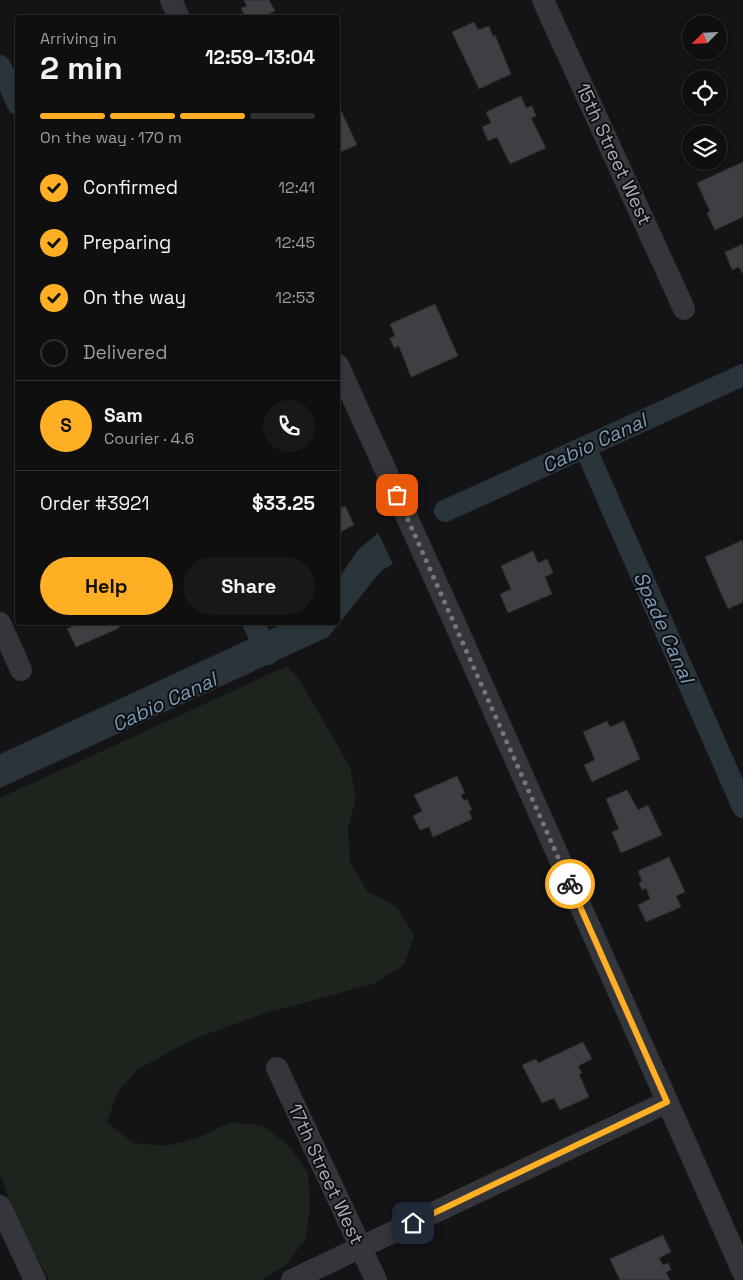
<!DOCTYPE html>
<html lang="en">
<head>
<meta charset="utf-8">
<style>
  body { margin:0; font-family:"Space Grotesk",sans-serif; background:#181819; color:#f1f3f6; height:100vh; display:flex; flex-direction:column; font-size:19px; white-space:nowrap }
  * { box-sizing:border-box; margin:0 }
  p { font-size:16px; color:#9b9c9f }
  .icon { flex:none; width:28px; height:28px; fill:none; stroke:currentColor; stroke-width:2; stroke-linecap:round; stroke-linejoin:round }
  .map { position:relative; flex:1; overflow:hidden }
  .drawer { position:absolute; left:15px; top:15px; width:325px; height:610px; display:flex; flex-direction:column; background:#0f0f10; border-radius:5px; box-shadow:0 1px 4px #0004,0 0 0 1px #2f2f30 }
  .drawer>* { flex:none }
  .needle { width:32px; rotate:246deg }
  .controls { position:absolute; left:682px; top:15px; display:grid; gap:10px }
  .controls a { display:grid; place-items:center; width:45px; height:45px; border-radius:50%; background:#0f0f10; box-shadow:0 1px 4px #0004,0 0 0 1px #2f2f30; font-size:25px }
  .pin { position:absolute; display:grid; place-items:center; width:42px; height:42px; color:#fff; margin:-21px; border-radius:10px; box-shadow:0 2px 8px #0006 }
  .courier { position:absolute; display:grid; place-items:center; width:50px; height:50px; margin:-25px; border:4px solid #feaf24; border-radius:50%; background:#fff; color:#222; box-shadow:0 1px 6px #0007 }
  .overview em { font-style:normal; font-weight:800 }
  .overview div { display:flex; flex-direction:column-reverse }
  .overview { display:flex; align-items:center; justify-content:space-between; height:85px; padding:0 25px }
  h1 { font-size:32px; font-weight:800; line-height:38px }
  .bar { display:grid; grid-template-columns:repeat(4,1fr); gap:8px 5px; align-content:center; height:60px; padding:0 25px }
  .bar i { height:6px; border-radius:4px; background:#2f2f30 }
  .bar .selected { background:#feaf24 }
  .bar p { grid-column:span 4 }
  .line { display:flex; align-items:center; gap:12px; padding:0 25px; border-top:1px solid #2f2f30 }
  .line div { flex:1 }
  .round { display:grid; place-items:center; flex:none; width:52px; height:52px; border-radius:26px; background:#181819 }
  ol { padding:0 25px; list-style:none }
  li { display:flex; align-items:center; gap:15px; height:55px }
  li p { margin-inline-start:auto }
  li .icon { padding:5px; border-radius:50%; background:#feaf24; color:#111; stroke-width:4 }
  li:last-child { color:#9b9c9f }
  li i { width:28px; height:28px; border:2px solid #2f2f30; border-radius:50% }
  .button { display:flex; gap:10px; margin-top:auto; padding:10px 25px }
  .button a { flex:1; height:58px; border-radius:30px; background:#feaf24; color:#111; font-size:20px; font-weight:800; line-height:58px; text-align:center }
  .button a+a { background:#181819; color:#f1f3f6 }
  .map>svg:first-child { display:block }
  .green { fill:#1c241d }
  .water { fill:#29343b }
  .lines { fill:none; stroke-linecap:round; stroke-linejoin:round }
  .canal { stroke:#29343b; stroke-width:22 }
  .building { fill:#3e3f43; stroke:#2e2e32 }
  .minor { stroke:#35363b; stroke-width:22 }
  .done { stroke:#72767f; stroke-width:5; stroke-dasharray:0 9 }
  .route { stroke:#feaf24; stroke-width:6 }
  .labels { text-anchor:middle; dominant-baseline:central; stroke-width:4; stroke-linejoin:round; paint-order:stroke }
  .street-label { font-size:19px; fill:#a5abb7; stroke:#0f0f11 }
  .water-label { font-size:20px; font-style:italic; fill:#799bb5; stroke:#0f0f11 }
</style>
</head>
<body>
<div class="map">
<svg width="743" height="1280" viewBox="0 0 743 1280">
  <rect width="100%" height="100%" fill="#141416"/>
  <polygon class="green" points="287,666 299,679 350,767 356,798 348,829 350,862 367,891 397,907 414,936 404,965 373,984 266,1013 196,1038 138,1069 117,1093 107,1123 134,1143 166,1146 197,1138 231,1122 264,1126 290,1147 308,1173 310,1206 306,1238 286,1265 262,1280 49,1280 16,1217 0,1174 0,798"/>
  <polygon class="water" points="378,533 393,564 381,571 328,637 0,788 0,754 284,623 338,622 338,579 358,550"/>
  <g class="lines">
    <g class="canal">
      <polyline points="0,66 18,104"/>
      <polyline points="585,447 743,807"/>
      <polyline points="445,511 743,375"/>
      <polyline points="253,622 268,654"/>
    </g>
  </g>
  <g class="building">
    <polygon points="244,0 269,0 275,11 260,18 246,18 241,8 247,6"/>
    <polygon points="474,22 478,30 489,26 493,36 495,35 511,74 479,89 452,32"/>
    <polygon points="521,96 526,108 532,106 536,116 531,118 546,148 510,164 497,137 488,141 482,127 491,123 486,112"/>
    <polygon points="338,104 357,145 338,153"/>
    <polygon points="743,162 743,217 715,230 707,213 710,211 697,183"/>
    <polygon points="743,244 743,274 739,267 732,270 725,252"/>
    <polygon points="435,304 458,356 411,377 399,346 394,348 390,338 395,336 390,324"/>
    <polygon points="345,506 354,525 338,533 338,509"/>
    <polygon points="743,540 743,602 728,609 705,557"/>
    <polygon points="533,551 538,563 547,559 553,573 545,577 552,594 508,613 500,594 511,589 501,566"/>
    <polygon points="80,622 118,622 119,628 76,647 67,629"/>
    <polygon points="607,721 610,727 624,721 640,759 592,782 584,765 595,760 583,732"/>
    <polygon points="457,776 465,793 461,795 464,801 467,799 472,810 469,811 472,819 433,837 429,827 420,830 413,816 422,811 414,795"/>
    <polygon points="627,790 638,810 648,805 662,835 621,853 612,832 619,829 606,799"/>
    <polygon points="669,857 685,892 676,896 681,907 646,922 638,905 650,899 646,888 642,890 639,883 642,881 638,871"/>
    <polygon points="583,1042 592,1059 578,1066 582,1073 579,1074 589,1097 560,1110 554,1098 542,1103 522,1065 536,1059 538,1063"/>
    <polygon points="663,1235 671,1252 659,1258 663,1265 668,1263 671,1270 666,1272 670,1280 620,1280 610,1259"/>
  </g>
  <g class="lines">
    <g class="minor">
      <polyline points="171,0 179,18"/>
      <polyline points="543,0 684,309"/>
      <polyline points="338,365 457,628 743,1272"/>
      <polyline points="0,623 21,670"/>
      <polyline points="277,1068 376,1280"/>
      <polyline points="0,1206 35,1280"/>
      <polyline points="292,1280 667,1102"/>
    </g>
  </g>
  <g class="lines">
    <polyline class="done" points="397,495 570,884"/>
    <polyline class="route" points="413,1223 667,1102 570,884"/>
  </g>
  <g class="labels">
    <g class="street-label">
      <text transform="translate(614 154) rotate(65)">15th Street West</text>
      <text transform="translate(326 1174) rotate(65)">17th Street West</text>
    </g>
    <g class="water-label">
      <text transform="translate(594 443) rotate(-25)">Cabio Canal</text>
      <text transform="translate(664 627) rotate(66)">Spade Canal</text>
      <text transform="translate(164 702) rotate(-25)">Cabio Canal</text>
    </g>
  </g>
</svg>
<div class="controls">
<a><svg class="needle" viewBox="-14 -14 28 28"><path d="M0-13l5 13h-10z" fill="#e53935"/><path d="M0 13l5-13h-10z" fill="#9b9c9f"/></svg></a>
<a><svg class="icon" aria-label="locate" viewBox="0 0 24 24"><circle cx="12" cy="12" r="6"/><path d="M12 2v4M12 18v4M2 12h4M18 12h4"/></svg></a>
<a><svg class="icon" aria-label="layers" viewBox="0 0 24 24"><path d="M12 4l9 5-9 5-9-5zM3 14l9 5 9-5"/></svg></a>
</div>
<div class="pin" style="left:397px;top:495px;background:#ea580c"><svg class="icon" aria-label="bag" viewBox="0 0 24 24"><path d="M5 8h14l-1 12H6zM9 8a3 3 0 0 1 6 0"/></svg></div>
<div class="pin" style="left:413px;top:1223px;background:#1f2937"><svg class="icon" aria-label="home" viewBox="0 0 24 24"><path d="M3 11l9-7 9 7M6 9v11h12V9"/></svg></div>
<div class="courier" style="left:570px;top:884px"><svg class="icon" aria-label="bike" viewBox="0 0 24 24"><circle cx="6" cy="16" r="4"/><circle cx="18" cy="16" r="4"/><path d="M6 16l4-8h5l3 8M10 8l3 8H6M13 5h3"/></svg></div>
<section class="drawer">
<div class="overview"><div><h1>2 min</h1><p>Arriving in</p></div><em>12:59–13:04</em></div>
<div class="bar"><i class="selected"></i><i class="selected"></i><i class="selected"></i><i></i><p>On the way · 170 m</p></div>
<ol>
<li><svg class="icon" aria-label="check" viewBox="0 0 24 24"><path d="M5 12l5 5 9-10"/></svg>Confirmed<p>12:41</p></li>
<li><svg class="icon" aria-label="check" viewBox="0 0 24 24"><path d="M5 12l5 5 9-10"/></svg>Preparing<p>12:45</p></li>
<li><svg class="icon" aria-label="check" viewBox="0 0 24 24"><path d="M5 12l5 5 9-10"/></svg>On the way<p>12:53</p></li>
<li><i></i>Delivered</li>
</ol>
<div class="line" style="height:90px"><b class="round" style="background:#feaf24;color:#111">S</b><div><b>Sam</b><p>Courier · 4.6</p></div><a class="round"><svg class="icon" aria-label="phone" viewBox="0 0 24 24"><path d="M5 4h4l2 5-3 2q2 4 5 5l2-3 5 2v4C11 20 4 13 5 4z"/></svg></a></div>
<div class="line" style="height:65px"><div>Order #3921</div><b>$33.25</b></div>
<div class="button"><a>Help</a><a>Share</a></div>
</section>
</div>
</body>
</html>
